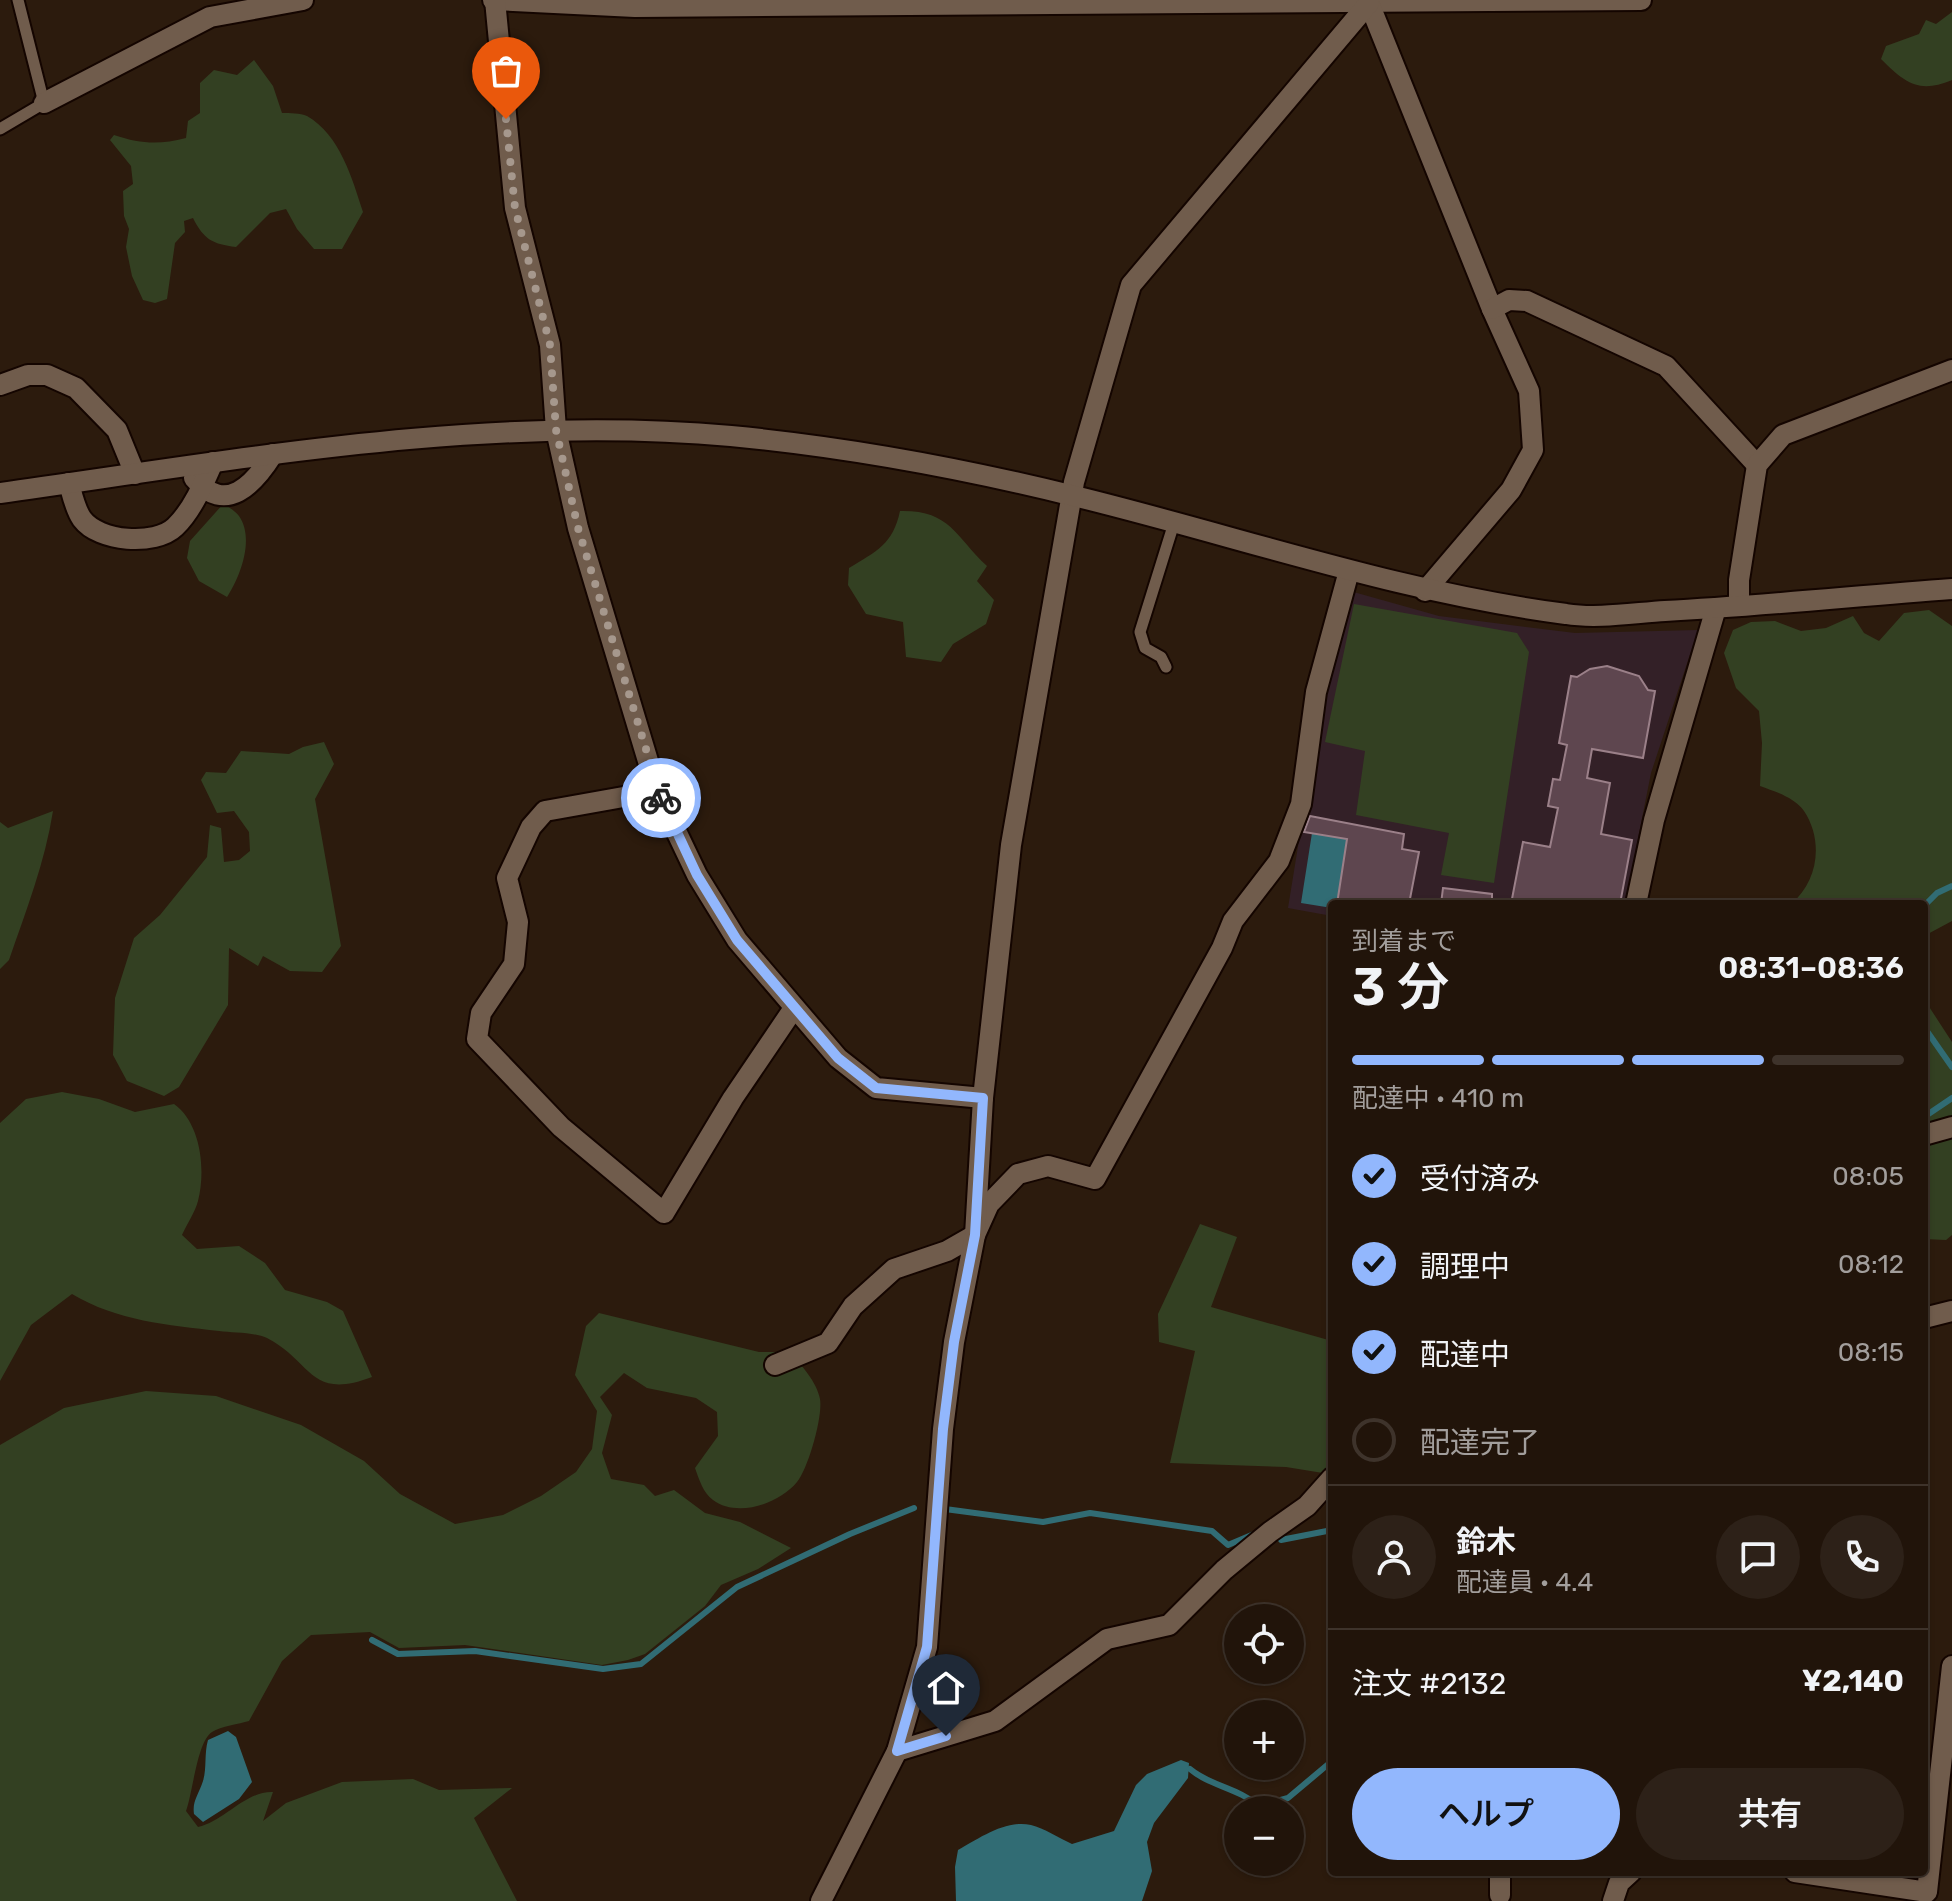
<!DOCTYPE html>
<html lang="ja">
<head>
<meta charset="utf-8">
<style>
  body { margin:0; font-family:Rubik,"Noto Sans JP",sans-serif; background:#2d2118; color:#f1f3f6; height:100vh; display:flex; flex-direction:column; font-size:30px; white-space:nowrap }
  * { box-sizing:border-box; margin:0 }
  p { font-size:26px; color:#a29e9c }
  .icon { flex:none; width:44px; height:44px; fill:none; stroke:currentColor; stroke-width:2; stroke-linecap:round; stroke-linejoin:round }
  .map { position:relative; flex:1; overflow:hidden }
  .sheet { position:absolute; left:1328px; top:900px; width:600px; height:976px; display:flex; flex-direction:column; background:#21140a; border-radius:8px; box-shadow:0 2px 6px #0004,0 0 0 2px #3e332b }
  .sheet>* { flex:none }
  .controls { position:absolute; left:1224px; top:1604px; display:grid; gap:16px }
  .controls a { display:grid; place-items:center; width:80px; height:80px; border-radius:50%; background:#21140a; box-shadow:0 2px 6px #0004,0 0 0 2px #3e332b; font-size:40px }
  .pin { position:absolute; display:grid; place-items:center; width:68px; height:68px; color:#fff; margin:-82px -34px; border-radius:50% 50% 50% 0; rotate:-45deg; box-shadow:0 0 8px #0007 }
  .pin .icon { rotate:45deg }
  .courier { position:absolute; display:grid; place-items:center; width:80px; height:80px; margin:-40px; border:6px solid #92b7fd; border-radius:50%; background:#fff; color:#222; box-shadow:0 2px 10px #0007 }
  .overview em { font-style:normal; font-weight:600 }
  .overview div { display:flex; flex-direction:column-reverse }
  .overview { display:flex; align-items:center; justify-content:space-between; height:136px; padding:0 24px }
  h1 { font-size:52px; font-weight:600; line-height:60px }
  .bar { display:grid; grid-template-columns:repeat(4,1fr); gap:12px 8px; align-content:center; height:96px; padding:0 24px }
  .bar i { height:10px; border-radius:6px; background:#3e332b }
  .bar .active { background:#92b7fd }
  .bar p { grid-column:span 4 }
  .line { display:flex; align-items:center; gap:20px; padding:0 24px; border-top:2px solid #3e332b }
  .line div { flex:1 }
  .round { display:grid; place-items:center; flex:none; width:84px; height:84px; border-radius:42px; background:#2d2118 }
  ol { padding:0 24px; list-style:none }
  li { display:flex; align-items:center; gap:24px; height:88px }
  li p { margin-inline-start:auto }
  li .icon { padding:8px; border-radius:50%; background:#92b7fd; color:#111; stroke-width:4 }
  li:last-child { color:#a29e9c }
  li i { width:44px; height:44px; border:4px solid #3e332b; border-radius:50% }
  .action { display:flex; gap:16px; margin-top:auto; padding:16px 24px }
  .action a { flex:1; height:92px; border-radius:48px; background:#92b7fd; color:#111; font-size:32px; font-weight:600; line-height:92px; text-align:center }
  .action a+a { background:#2d2118; color:#f1f3f6 }
  .map>svg:first-child { display:block }
  .education { fill:#332027 }
  .green { fill:#334022 }
  .water { fill:#316c74 }
  .lines { fill:none; stroke-linecap:round; stroke-linejoin:round }
  .stream { stroke:#316c74; stroke-width:6 }
  .building { fill:#5e464f; stroke:#9b8089; stroke-width:2 }
  .service-casing { stroke:#140500; stroke-width:15 }
  .minor-casing { stroke:#140500; stroke-width:24 }
  .tertiary-casing { stroke:#140500; stroke-width:24 }
  .service { stroke:#705c4c; stroke-width:11 }
  .minor { stroke:#705c4c; stroke-width:20 }
  .tertiary { stroke:#705c4c; stroke-width:20 }
  .done { stroke:#a6988d; stroke-width:8; stroke-dasharray:0 14.4 }
  .route { stroke:#92b7fd; stroke-width:10 }
</style>
</head>
<body>
<div class="map">
<svg width="1952" height="1901" viewBox="0 0 1952 1901">
  <rect width="100%" height="100%" fill="#2c1b0d"/>
  <polygon class="education" points="1350,591 1439,616 1575,633 1698,630 1651,773 1625,904 1332,904 1332,916 1288,908 1327,668"/>
  <g class="green">
    <path d="M1952,12V80C1919,94 1905,83 1881,59L1886,46L1919,34L1926,20L1936,24Z"/>
    <path d="M254,60L273,86L282,113C290,113 300,113 307,116C340,135 352,178 363,212L342,249H314L297,229L286,209L270,213L236,247C213,244 204,240 193,218L184,221L185,232L175,243L167,299L155,303L143,300L132,276L126,247L129,229L124,216L123,191L133,184L131,166L110,140L114,135C141,144 159,145 186,138L188,121L200,113V83L214,70L237,75Z"/>
    <path d="M224,503C228,507 235,511 239,516C255,539 240,577 227,597L199,581L187,558L190,541Z"/>
    <path d="M900,511C950,510 954,535 987,566L977,581L994,600L986,624L953,644L941,662L906,657L903,622L866,614L848,585L849,568C877,551 893,544 900,511Z"/>
    <polygon points="1354,604 1517,633 1529,652 1494,883 1441,875 1449,833 1356,815 1365,751 1325,742"/>
    <path d="M1929,610L1952,626V921L1924,936V904H1791C1818,882 1824,841 1804,811C1794,797 1776,792 1760,786L1762,743L1759,711L1736,688L1724,653L1733,630L1751,622L1775,621L1801,631L1826,628L1853,616L1864,633L1879,641L1904,613Z"/>
    <polygon points="324,742 334,764 315,799 341,946 322,972 290,971 263,956 258,966 229,948 228,1005 179,1087 164,1096 127,1081 113,1055 115,998 134,938 160,915 207,857 210,825 221,828 224,862 239,860 250,851 249,832 234,811 217,813 201,780 206,772 226,773 241,751 289,754 303,747"/>
    <path d="M53,811C45,862 26,911 9,960L0,969V822L8,828Z"/>
    <polygon points="1924,999 1952,1042 1952,1235 1946,1240 1924,1239 1924,1170 1929,1147 1924,1125"/>
    <path d="M62,1092L99,1099L135,1112L174,1104C201,1123 206,1170 198,1201C195,1212 187,1224 182,1235L197,1249L239,1246L265,1263L285,1290L327,1302L343,1311L372,1377C309,1401 312,1361 267,1338C254,1332 233,1333 219,1331C168,1325 117,1321 72,1294L31,1325L0,1381V1123L26,1099Z"/>
    <polygon points="1200,1224 1237,1237 1211,1307 1332,1341 1332,1464 1323,1473 1286,1467 1170,1463 1195,1351 1159,1342 1158,1314"/>
    <path d="M599,1313L759,1352H790C801,1365 817,1382 820,1399C823,1417 808,1469 797,1482C779,1504 737,1518 713,1500C703,1493 699,1479 695,1468L718,1436L717,1412L696,1398L647,1388L624,1373L600,1397L612,1415L602,1453L611,1479L644,1485L655,1496L674,1490L705,1513L740,1522L791,1548L758,1569L721,1585L705,1606L645,1654L628,1660L602,1665L465,1645L399,1648L370,1632L311,1635L282,1661L249,1721C239,1724 221,1726 212,1732C197,1742 193,1792 186,1811L198,1827C225,1821 245,1791 273,1792L263,1821L286,1803L342,1782L413,1779L439,1790L512,1788L474,1818L517,1901H0V1445L64,1408L146,1391L216,1396L301,1425L364,1461L400,1494L455,1524L503,1515L541,1496L576,1472L592,1449L597,1411L575,1375L586,1326Z"/>
  </g>
  <g class="water">
    <polygon points="1312,833 1347,839 1337,904 1332,904 1332,908 1301,903"/>
    <path d="M228,1731L236,1737L252,1782L239,1799L203,1822L194,1814C192,1801 199,1794 203,1781C207,1768 204,1754 208,1740Z"/>
    <path d="M1181,1760L1189,1763L1188,1778L1154,1823L1147,1842L1152,1871L1142,1901H956L955,1867L958,1850C978,1839 1006,1819 1031,1825C1044,1828 1059,1838 1072,1844L1114,1831L1136,1785L1147,1774Z"/>
  </g>
  <g class="lines">
    <g class="stream">
      <polyline points="1924,906 1937,893 1952,886"/>
      <polyline points="1924,1027 1952,1067"/>
      <polyline points="1924,1117 1952,1098"/>
      <polyline points="945,1509 1043,1522 1090,1513 1212,1531 1228,1545 1254,1534"/>
      <polyline points="1281,1540 1332,1530"/>
      <polyline points="372,1640 398,1654 475,1651 603,1669 641,1664 737,1587 850,1534 914,1508"/>
      <path d="M1190,1769C1210,1786 1238,1788 1259,1806L1288,1798L1332,1761"/>
    </g>
  </g>
  <g class="building">
    <polygon points="1607,666 1639,676 1648,690 1655,691 1643,758 1592,749 1587,778 1610,783 1601,834 1632,840 1620,904 1511,904 1523,842 1550,847 1558,808 1548,806 1553,779 1560,780 1567,745 1559,743 1571,676 1577,677 1590,669"/>
    <polygon points="1310,816 1404,834 1402,849 1419,852 1409,904 1337,904 1347,839 1304,832"/>
    <polygon points="1443,888 1492,894 1492,904 1441,904"/>
  </g>
  <g class="lines">
    <defs>
      <g id="service">
        <polyline points="0,129 44,103 18,0"/>
        <polyline points="1166,667 1161,657 1145,648 1140,632 1174,523"/>
      </g>
      <g id="minor">
        <polyline points="493,0 635,7 1641,0"/>
        <polyline points="495,0 515,208 550,345 556,430 578,528 657,791 697,875 737,940 838,1058 876,1088 983,1098"/>
        <polyline points="1369,3 1492,309 1529,391 1533,450 1511,490 1425,591"/>
        <polyline points="44,103 210,17 303,0"/>
        <polyline points="1492,309 1509,300 1527,301 1666,366 1757,465"/>
        <polyline points="0,385 28,375 47,375 76,388 117,430 135,474"/>
        <path d="M194,478C226,516 254,484 273,454"/>
        <path d="M69,483C72,494 75,509 82,519C99,542 155,546 175,527C192,511 204,483 213,462"/>
        <polyline points="1739,605 1739,580 1757,465 1783,435 1952,370"/>
        <polyline points="657,791 545,811 531,827 507,878 518,922 514,964 481,1013 477,1039 561,1127 664,1213 733,1098 794,1008"/>
        <polyline points="1636,904 1654,820 1716,608"/>
        <polyline points="1924,1135 1952,1127"/>
        <polyline points="1924,1318 1952,1311"/>
        <polyline points="775,1365 828,1343 853,1306 894,1269 947,1251 975,1235 989,1204 1018,1174 1048,1166 1095,1179 1222,948 1233,921 1279,861 1301,804 1316,692 1349,571"/>
        <polyline points="897,1751 995,1721 1107,1639 1169,1625 1224,1570 1270,1532 1307,1506 1332,1478"/>
        <polyline points="1500,1872 1500,1895"/>
        <polyline points="1795,1872 1927,1892 1952,1666"/>
        <polyline points="821,1901 897,1751 927,1647 943,1429 954,1342 975,1235 983,1098 1011,845 1074,482 1131,285 1369,3"/>
        <polyline points="1613,1901 1619,1883 1631,1872"/>
      </g>
      <path id="tertiary" d="M0,493C242,459 486,414 731,436C846,447 961,468 1074,496C1238,536 1397,592 1566,614C1597,619 1633,613 1665,611C1761,606 1856,596 1952,589"/>
    </defs>
    <use href="#service" class="service-casing"/>
    <use href="#minor" class="minor-casing"/>
    <use href="#tertiary" class="tertiary-casing"/>
    <use href="#service" class="service"/>
    <use href="#minor" class="minor"/>
    <use href="#tertiary" class="tertiary"/>
  </g>
  <g class="lines">
    <polyline class="done" points="506,119 515,208 550,345 556,430 578,528 661,798"/>
    <polyline class="route" points="661,798 697,875 737,940 838,1058 876,1088 983,1098 975,1235 954,1342 943,1429 927,1647 897,1751 946,1736"/>
  </g>
</svg>
<div class="controls">
<a><svg class="icon" aria-label="locate" viewBox="0 0 24 24"><circle cx="12" cy="12" r="6"/><path d="M12 2v4M12 18v4M2 12h4M18 12h4"/></svg></a>
<a>+</a>
<a>−</a>
</div>
<div class="pin" style="left:506px;top:119px;background:#ea580c"><svg class="icon" aria-label="bag" viewBox="0 0 24 24"><path d="M5 8h14l-1 12H6zM9 8a3 3 0 0 1 6 0"/></svg></div>
<div class="pin" style="left:946px;top:1736px;background:#1f2937"><svg class="icon" aria-label="home" viewBox="0 0 24 24"><path d="M3 11l9-7 9 7M6 9v11h12V9"/></svg></div>
<div class="courier" style="left:661px;top:798px"><svg class="icon" aria-label="bike" viewBox="0 0 24 24"><circle cx="6" cy="16" r="4"/><circle cx="18" cy="16" r="4"/><path d="M6 16l4-8h5l3 8M10 8l3 8H6M13 5h3"/></svg></div>
<section class="sheet">
<div class="overview"><div><h1>3 分</h1><p>到着まで</p></div><em>08:31–08:36</em></div>
<div class="bar"><i class="active"></i><i class="active"></i><i class="active"></i><i></i><p>配達中 · 410 m</p></div>
<ol>
<li><svg class="icon" aria-label="check" viewBox="0 0 24 24"><path d="M5 12l5 5 9-10"/></svg>受付済み<p>08:05</p></li>
<li><svg class="icon" aria-label="check" viewBox="0 0 24 24"><path d="M5 12l5 5 9-10"/></svg>調理中<p>08:12</p></li>
<li><svg class="icon" aria-label="check" viewBox="0 0 24 24"><path d="M5 12l5 5 9-10"/></svg>配達中<p>08:15</p></li>
<li><i></i>配達完了</li>
</ol>
<div class="line" style="height:144px"><a class="round"><svg class="icon" aria-label="person" viewBox="0 0 24 24"><circle cx="12" cy="8" r="4"/><path d="M4 21q1-7 8-7t8 7"/></svg></a><div><b>鈴木</b><p>配達員 · 4.4</p></div><a class="round"><svg class="icon" aria-label="chat" viewBox="0 0 24 24"><path d="M4 5h16v11H9l-5 4z"/></svg></a><a class="round"><svg class="icon" aria-label="phone" viewBox="0 0 24 24"><path d="M5 4h4l2 5-3 2q2 4 5 5l2-3 5 2v4C11 20 4 13 5 4z"/></svg></a></div>
<div class="line" style="height:104px"><div>注文 #2132</div><b>¥2,140</b></div>
<div class="action"><a>ヘルプ</a><a>共有</a></div>
</section>
</div>
</body>
</html>
